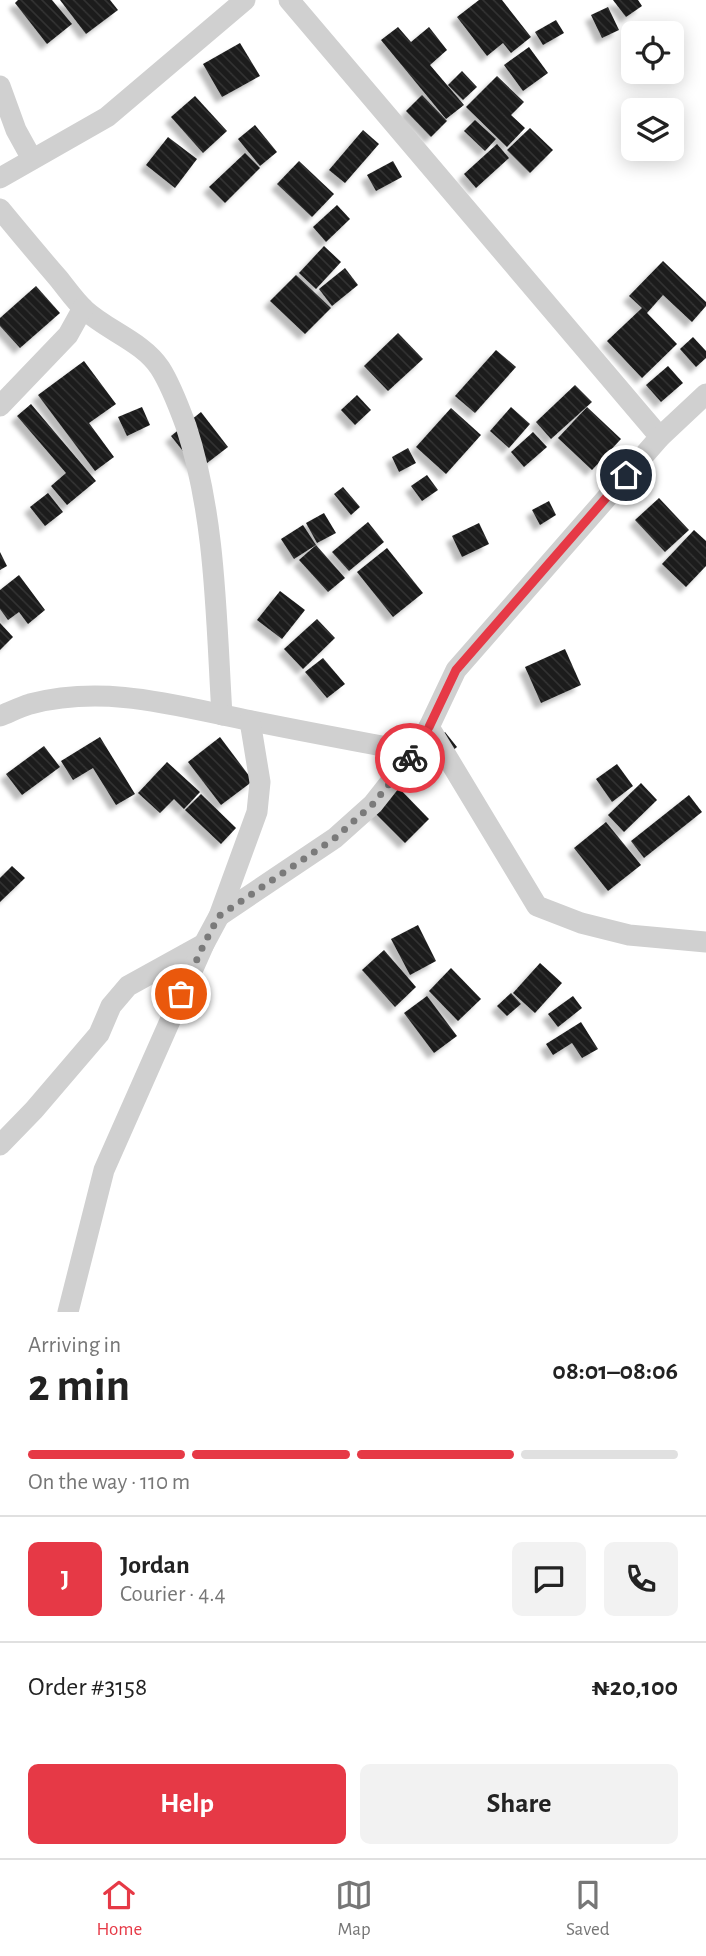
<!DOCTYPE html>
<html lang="en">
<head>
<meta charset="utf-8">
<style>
  body { margin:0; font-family:"Alegreya Sans",sans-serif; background:#f2f2f2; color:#222; height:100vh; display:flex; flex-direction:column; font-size:26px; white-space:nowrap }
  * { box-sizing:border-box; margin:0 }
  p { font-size:23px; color:#767676 }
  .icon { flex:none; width:38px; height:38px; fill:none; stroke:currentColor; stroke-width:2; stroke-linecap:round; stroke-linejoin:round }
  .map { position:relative; height:1312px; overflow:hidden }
  .side { display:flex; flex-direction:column; background:#fff; flex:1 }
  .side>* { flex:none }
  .fabs { position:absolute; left:621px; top:21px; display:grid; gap:14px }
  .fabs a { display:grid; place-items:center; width:63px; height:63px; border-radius:10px; background:#fff; box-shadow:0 4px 18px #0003; font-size:35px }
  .pin { position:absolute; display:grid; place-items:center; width:60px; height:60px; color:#fff; margin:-30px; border:4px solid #fff; border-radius:50%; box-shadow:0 2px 7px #0007 }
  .courier { position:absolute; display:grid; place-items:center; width:70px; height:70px; margin:-35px; border:5px solid #e63946; border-radius:50%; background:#fff; color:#222; box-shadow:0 2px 9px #0007 }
  .head em { font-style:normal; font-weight:700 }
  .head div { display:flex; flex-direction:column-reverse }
  .head { display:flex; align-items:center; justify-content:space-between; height:119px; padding:0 28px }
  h1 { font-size:46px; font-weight:700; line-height:52px }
  .bar { display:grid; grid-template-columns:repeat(4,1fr); gap:10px 7px; align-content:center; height:84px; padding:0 28px }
  .bar i { height:9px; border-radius:5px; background:#e0e0e0 }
  .bar .selected { background:#e63946 }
  .bar p { grid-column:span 4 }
  .line { display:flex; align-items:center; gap:18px; padding:0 28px; border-top:2px solid #e0e0e0 }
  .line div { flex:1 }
  .round { display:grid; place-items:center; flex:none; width:74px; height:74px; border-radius:10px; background:#f2f2f2 }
  .action { display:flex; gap:14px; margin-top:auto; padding:14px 28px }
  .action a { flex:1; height:80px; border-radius:10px; background:#e63946; color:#fff; font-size:28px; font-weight:700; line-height:80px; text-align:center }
  .action a+a { background:#f2f2f2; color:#222 }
  .tabs { display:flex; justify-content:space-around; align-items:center; height:98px; border-top:2px solid #e0e0e0; background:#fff; font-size:19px; color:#767676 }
  .tabs a { display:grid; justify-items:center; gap:4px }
  .tabs .selected { color:#e63946 }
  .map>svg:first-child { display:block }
  .building { fill:url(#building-back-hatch); filter:url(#shadow) }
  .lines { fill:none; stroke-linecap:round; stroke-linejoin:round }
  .minor { stroke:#d0d0d0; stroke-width:21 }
  .done { stroke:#7a7a7a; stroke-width:7; stroke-dasharray:0 12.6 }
  .route { stroke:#e63946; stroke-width:9 }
</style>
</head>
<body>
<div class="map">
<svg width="706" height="1312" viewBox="0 0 706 1312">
  <defs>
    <pattern id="building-back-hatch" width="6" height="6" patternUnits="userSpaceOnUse" patternTransform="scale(1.75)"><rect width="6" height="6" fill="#1a1a1a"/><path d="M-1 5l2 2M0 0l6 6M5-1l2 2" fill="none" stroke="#333"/></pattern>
    <filter id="shadow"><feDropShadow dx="-6" dy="6" stdDeviation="2" flood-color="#0004"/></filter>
  </defs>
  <rect width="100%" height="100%" fill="#fff"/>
  <g class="building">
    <polygon points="18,0 52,0 72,24 47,44 15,3"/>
    <polygon points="60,0 110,0 118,10 86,34"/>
    <polygon points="479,0 502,0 531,37 511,53 503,43 487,56 457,17"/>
    <polygon points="613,0 638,0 642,6 626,17"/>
    <polygon points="608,7 619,30 602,38 591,15"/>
    <polygon points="556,20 564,33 543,45 535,32"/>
    <polygon points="398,27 411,42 429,27 447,50 430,65 464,105 446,119 381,40"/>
    <polygon points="240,43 260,76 222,97 203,64"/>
    <polygon points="529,47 548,73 523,91 504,65"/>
    <polygon points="462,71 477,87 463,100 448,85"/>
    <polygon points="497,76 524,102 511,115 525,128 507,147 466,107"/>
    <polygon points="422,95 447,121 431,137 406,111"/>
    <polygon points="195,96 227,131 203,153 171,117"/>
    <polygon points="475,120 496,139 485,151 464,131"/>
    <polygon points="255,125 277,152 260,166 238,139"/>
    <polygon points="530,128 553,150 530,173 507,150"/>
    <polygon points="363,130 379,144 345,183 329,170"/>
    <polygon points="168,137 197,159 175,188 146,165"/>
    <polygon points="497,144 509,158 476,188 464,174"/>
    <polygon points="245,153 260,168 225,203 209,187"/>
    <polygon points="299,161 334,194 312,217 277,184"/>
    <polygon points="393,161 402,177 376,191 367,175"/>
    <polygon points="337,205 350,219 326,242 313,227"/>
    <polygon points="324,246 341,262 316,289 299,273"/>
    <polygon points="663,261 706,302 706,306 692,322 663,295 647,313 677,344 642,378 607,341 642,308 629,296"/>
    <polygon points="345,268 358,285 332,306 319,289"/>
    <polygon points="296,275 331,308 305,334 270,301"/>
    <polygon points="36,286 60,313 20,348 0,326 0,318"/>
    <polygon points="398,333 423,359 388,391 364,366"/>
    <polygon points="693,337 706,351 706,358 696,367 680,349"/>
    <polygon points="496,350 516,367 475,413 455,396"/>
    <polygon points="84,361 116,404 89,423 114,457 95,471 38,395"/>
    <polygon points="668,366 683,383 661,402 646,385"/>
    <polygon points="575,385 592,402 551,439 536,422"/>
    <polygon points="357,395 371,410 355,425 341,410"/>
    <polygon points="31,404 96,481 67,505 51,486 66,473 17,416"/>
    <polygon points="142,407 150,425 127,436 118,417"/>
    <polygon points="511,407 530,424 509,448 490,431"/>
    <polygon points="587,407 621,439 592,470 558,438"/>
    <polygon points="451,408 481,435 446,474 416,447"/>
    <polygon points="201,412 228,447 198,470 171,436"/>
    <polygon points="533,432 547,447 524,467 511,452"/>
    <polygon points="408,448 416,463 399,472 392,457"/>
    <polygon points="427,475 438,490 422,501 411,486"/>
    <polygon points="343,487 360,507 351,515 334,494"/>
    <polygon points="48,493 63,512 45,526 30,507"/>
    <polygon points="659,498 689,530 665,552 635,520"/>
    <polygon points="549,501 556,515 540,525 532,510"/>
    <polygon points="324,513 336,533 317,543 306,523"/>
    <polygon points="368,522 384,542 349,571 332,552"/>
    <polygon points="479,523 489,544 462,557 452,536"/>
    <polygon points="303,525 316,545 294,559 281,539"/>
    <polygon points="694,530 706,541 706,566 686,587 662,564"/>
    <polygon points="316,545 345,578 328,592 299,560"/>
    <polygon points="387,548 423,593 393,617 357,572"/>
    <polygon points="0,552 7,566 0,570"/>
    <polygon points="19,575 45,610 28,624 19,612 8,620 0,609 0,590"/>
    <polygon points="280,591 305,610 282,639 257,620"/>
    <polygon points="317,619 335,638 303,669 284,649"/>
    <polygon points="0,623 13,637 0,650"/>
    <polygon points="565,649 581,685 541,703 525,667"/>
    <polygon points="323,658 345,684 327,698 305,672"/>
    <polygon points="445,732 457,747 422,776 409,761"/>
    <polygon points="100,737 135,794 116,805 93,768 73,780 61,761"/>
    <polygon points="220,737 253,781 221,805 188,762"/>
    <polygon points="44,746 60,767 22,795 6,774"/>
    <polygon points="167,762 200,792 184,809 174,799 160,813 138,793"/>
    <polygon points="617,764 633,786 612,802 596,779"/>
    <polygon points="641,783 657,800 624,832 608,815"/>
    <polygon points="395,784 429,819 405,843 370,808"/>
    <polygon points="201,794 236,828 221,844 185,810"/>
    <polygon points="689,795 702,812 644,858 631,841"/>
    <polygon points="606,822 641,865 608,891 574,848"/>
    <polygon points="12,866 25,878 0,902 0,878"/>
    <polygon points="418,925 436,961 410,975 391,939"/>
    <polygon points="384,950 416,987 395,1007 362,970"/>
    <polygon points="540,963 562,983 535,1013 513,993"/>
    <polygon points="451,968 481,999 458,1021 429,991"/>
    <polygon points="511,993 521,1004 507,1016 497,1006"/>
    <polygon points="427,996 457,1036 434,1053 404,1013"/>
    <polygon points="573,996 582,1008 558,1027 548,1014"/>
    <polygon points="581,1022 598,1049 582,1058 572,1043 553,1055 546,1044"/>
  </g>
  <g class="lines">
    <g class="minor">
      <polyline points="289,0 660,437"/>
      <polyline points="0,86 16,130 32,159"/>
      <polyline points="0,178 107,117 245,0"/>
      <path d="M0,209C19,232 38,255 58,278C67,289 75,301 85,310C108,331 143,342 160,368C171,385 179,407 186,426C216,518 216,618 222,715"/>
      <polyline points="0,406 68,335 83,308"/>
      <path d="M0,716C10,712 20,707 30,704C106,684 177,706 252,721C306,732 360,742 414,752"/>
      <polyline points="429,727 537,906 581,923 629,935 706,942"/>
      <polyline points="219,916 335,838 373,804 414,752 429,727 456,670 660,437 706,394"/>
      <polyline points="0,1145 34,1110 99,1034 111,1006 128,986 204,944"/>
      <polyline points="68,1312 104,1170 204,944 219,916 257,812 260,782 250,721"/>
    </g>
  </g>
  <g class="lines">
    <polyline class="done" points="181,994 204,944 219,916 335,838 373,804 410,758"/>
    <polyline class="route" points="410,758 429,727 456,670 626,475"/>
  </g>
</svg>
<div class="fabs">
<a><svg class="icon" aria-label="locate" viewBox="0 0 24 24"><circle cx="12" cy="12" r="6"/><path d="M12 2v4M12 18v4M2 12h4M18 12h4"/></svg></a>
<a><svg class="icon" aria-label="layers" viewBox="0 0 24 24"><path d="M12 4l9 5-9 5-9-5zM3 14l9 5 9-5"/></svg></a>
</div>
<div class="pin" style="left:181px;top:994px;background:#ea580c"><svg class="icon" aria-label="bag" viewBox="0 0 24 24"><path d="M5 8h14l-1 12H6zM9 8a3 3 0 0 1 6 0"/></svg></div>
<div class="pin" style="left:626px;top:475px;background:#1f2937"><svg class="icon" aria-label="home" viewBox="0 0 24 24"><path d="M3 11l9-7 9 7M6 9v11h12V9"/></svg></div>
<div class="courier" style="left:410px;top:758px"><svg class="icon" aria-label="bike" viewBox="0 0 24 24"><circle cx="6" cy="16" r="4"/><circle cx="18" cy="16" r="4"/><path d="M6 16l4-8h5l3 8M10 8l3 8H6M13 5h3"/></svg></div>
</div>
<section class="side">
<div class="head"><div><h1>2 min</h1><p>Arriving in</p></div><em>08:01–08:06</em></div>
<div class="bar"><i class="selected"></i><i class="selected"></i><i class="selected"></i><i></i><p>On the way · 110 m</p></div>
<div class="line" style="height:126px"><b class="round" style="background:#e63946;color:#fff">J</b><div><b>Jordan</b><p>Courier · 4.4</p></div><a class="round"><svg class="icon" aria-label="chat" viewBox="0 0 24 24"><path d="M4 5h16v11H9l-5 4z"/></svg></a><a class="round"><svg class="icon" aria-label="phone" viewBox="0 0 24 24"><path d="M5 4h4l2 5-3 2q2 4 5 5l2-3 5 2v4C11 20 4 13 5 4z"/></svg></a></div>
<div class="line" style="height:91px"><div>Order #3158</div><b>₦20,100</b></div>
<div class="action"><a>Help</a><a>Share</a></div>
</section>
<nav class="tabs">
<a class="selected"><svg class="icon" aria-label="home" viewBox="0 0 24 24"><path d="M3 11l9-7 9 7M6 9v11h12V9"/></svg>Home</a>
<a><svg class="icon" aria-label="map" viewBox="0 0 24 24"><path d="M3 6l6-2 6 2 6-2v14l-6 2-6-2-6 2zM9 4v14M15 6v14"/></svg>Map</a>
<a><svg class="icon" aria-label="saved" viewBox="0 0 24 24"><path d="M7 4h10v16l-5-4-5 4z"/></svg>Saved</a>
</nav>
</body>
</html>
